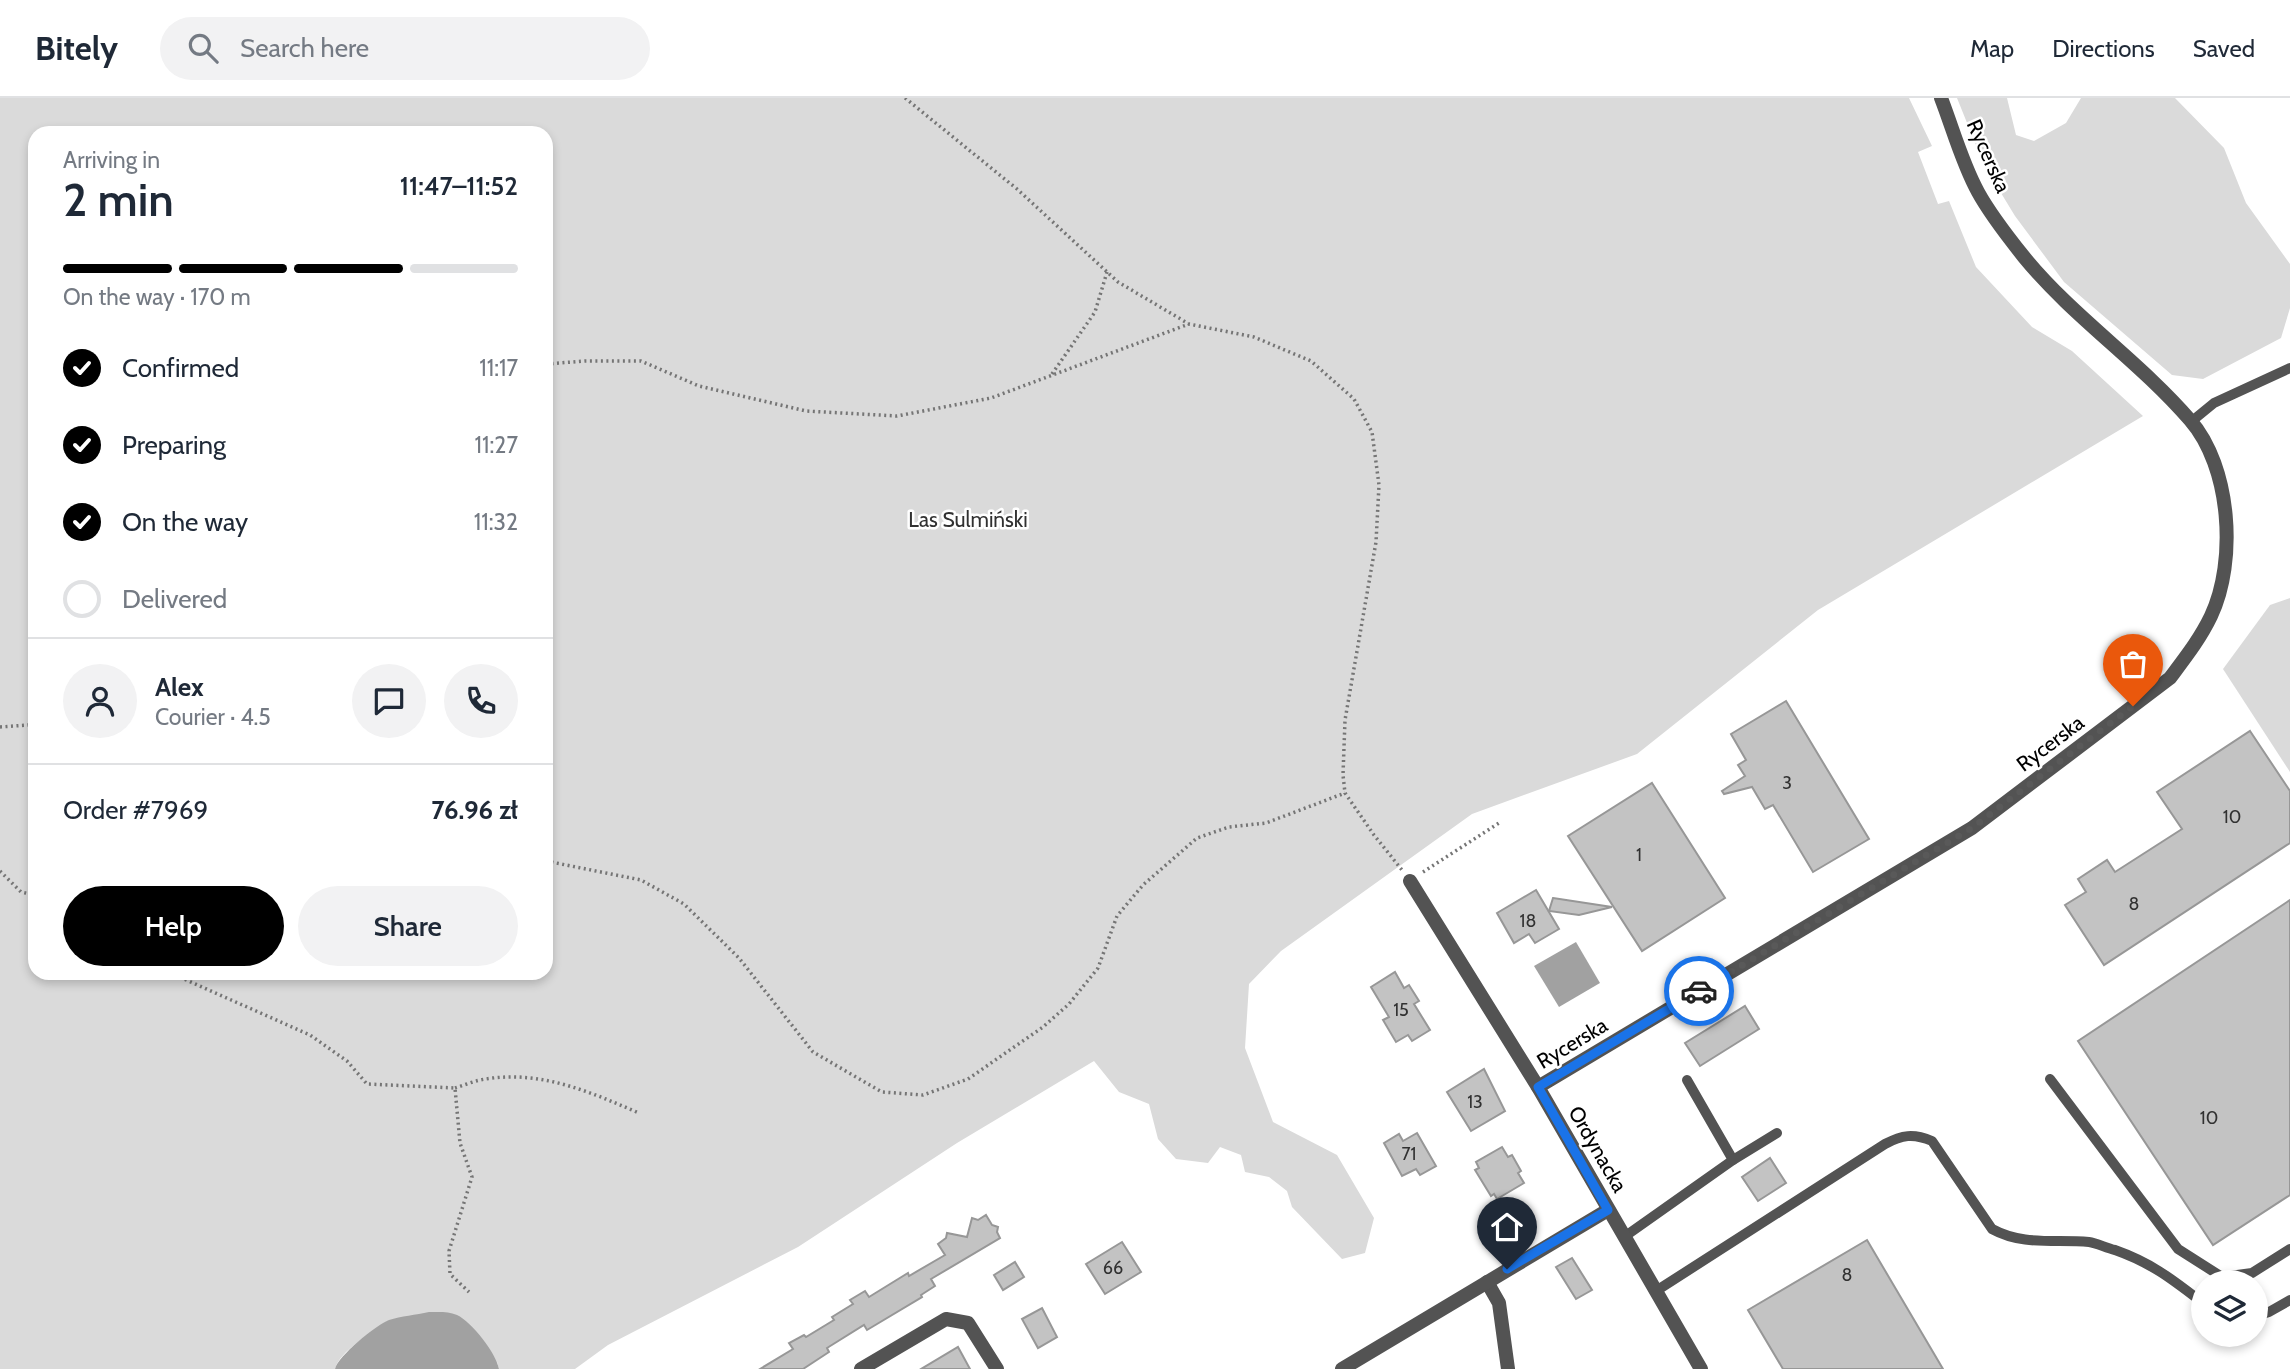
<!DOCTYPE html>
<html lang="en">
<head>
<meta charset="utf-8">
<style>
  body { margin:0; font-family:Cabin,sans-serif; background:#f2f2f3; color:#1f2937; height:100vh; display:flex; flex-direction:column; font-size:26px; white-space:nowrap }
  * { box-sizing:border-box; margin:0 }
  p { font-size:23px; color:#747a83 }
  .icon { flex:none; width:38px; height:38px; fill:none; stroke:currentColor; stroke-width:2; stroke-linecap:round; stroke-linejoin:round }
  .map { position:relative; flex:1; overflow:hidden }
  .side { position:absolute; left:28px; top:28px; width:525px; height:854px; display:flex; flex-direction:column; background:#fff; border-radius:21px; box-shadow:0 4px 10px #0003 }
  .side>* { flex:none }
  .tools { position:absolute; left:2191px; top:1172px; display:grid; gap:14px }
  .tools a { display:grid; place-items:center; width:77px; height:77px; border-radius:50%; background:#fff; box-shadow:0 4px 10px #0003; font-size:35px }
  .pin { position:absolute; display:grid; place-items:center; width:60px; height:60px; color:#fff; margin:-72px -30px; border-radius:50% 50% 50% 0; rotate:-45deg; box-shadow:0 0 7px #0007 }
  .pin .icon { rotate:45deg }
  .courier { position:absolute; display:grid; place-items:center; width:70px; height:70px; margin:-35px; border:5px solid #1a73e8; border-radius:50%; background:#fff; color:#222; box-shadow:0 2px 9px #0007 }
  .head em { font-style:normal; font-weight:600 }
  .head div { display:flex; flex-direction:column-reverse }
  .head { display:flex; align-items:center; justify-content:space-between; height:119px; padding:0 35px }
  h1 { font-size:46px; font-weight:600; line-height:52px }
  .bar { display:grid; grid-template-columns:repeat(4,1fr); gap:10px 7px; align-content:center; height:84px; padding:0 35px }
  .bar i { height:9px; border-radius:5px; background:#e0e1e3 }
  .bar .selected { background:#000 }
  .bar p { grid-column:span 4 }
  .line { display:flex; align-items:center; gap:18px; padding:0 35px; border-top:2px solid #e0e1e3 }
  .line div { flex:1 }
  .round { display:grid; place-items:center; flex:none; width:74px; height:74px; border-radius:37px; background:#f2f2f3 }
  ol { padding:0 35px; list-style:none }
  li { display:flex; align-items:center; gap:21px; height:77px }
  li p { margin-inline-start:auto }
  li .icon { padding:7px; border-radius:50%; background:#000; color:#fff; stroke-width:4 }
  li:last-child { color:#747a83 }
  li i { width:38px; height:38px; border:4px solid #e0e1e3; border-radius:50% }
  .button { display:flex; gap:14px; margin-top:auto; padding:14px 35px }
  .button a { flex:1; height:80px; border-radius:42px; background:#000; color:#fff; font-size:28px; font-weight:600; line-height:80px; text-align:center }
  .button a+a { background:#f2f2f3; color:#1f2937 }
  header { display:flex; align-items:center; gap:42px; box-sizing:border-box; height:98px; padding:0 35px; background:#fff; border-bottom:2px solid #e0e1e3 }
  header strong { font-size:33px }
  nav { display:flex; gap:38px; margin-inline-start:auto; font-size:24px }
  .search { width:490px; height:63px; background:#f2f2f3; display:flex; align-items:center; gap:18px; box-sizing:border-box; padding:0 24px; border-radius:38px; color:#747a83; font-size:26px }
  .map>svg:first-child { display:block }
  .green { fill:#dadada; fill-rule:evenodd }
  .water { fill:#a1a1a1 }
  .building { fill:#c3c3c3; stroke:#979797; stroke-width:2 }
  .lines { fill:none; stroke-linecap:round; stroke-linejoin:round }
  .path { stroke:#757575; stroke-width:3.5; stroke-dasharray:2 3.5; stroke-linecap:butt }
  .lane { stroke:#535353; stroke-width:10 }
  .street { stroke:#535353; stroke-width:14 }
  .done { stroke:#595959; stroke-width:7; stroke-dasharray:0 12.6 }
  .route { stroke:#1a73e8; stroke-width:9 }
  .labels { text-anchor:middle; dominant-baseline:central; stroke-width:5; stroke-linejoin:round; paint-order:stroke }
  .number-label { font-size:18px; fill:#313131 }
  .street-label { font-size:21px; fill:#000; stroke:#fff }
  .park-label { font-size:21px; fill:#313131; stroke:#fff }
</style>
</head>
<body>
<header>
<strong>Bitely</strong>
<div class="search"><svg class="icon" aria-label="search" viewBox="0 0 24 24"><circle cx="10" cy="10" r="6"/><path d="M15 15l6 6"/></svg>Search here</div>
<nav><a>Map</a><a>Directions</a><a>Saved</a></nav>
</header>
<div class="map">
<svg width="2290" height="1271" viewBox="0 0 2290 1271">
  <rect width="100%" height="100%" fill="#fff"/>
  <g class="green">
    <path d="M0,0H1909L1932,48L1918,54L1938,106L1949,103L1976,169L2032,229L2072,253L2143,318L1818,512L1637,656L1472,716L1281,853L1249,886L1245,950L1273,1024L1337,1057L1374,1120L1365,1155L1342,1161L1292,1109L1287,1093L1269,1079L1245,1074L1241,1057L1220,1049L1208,1065L1176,1061L1158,1041L1149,1006L1119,994L1094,963L957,1045L798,1149L608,1247L575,1271H499L497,1264L387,1223C373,1233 339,1254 335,1271H0ZM35,35H546V875H35Z"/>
    <polygon points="1957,0 2007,0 2016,37 2034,43 2066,25 2081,0 2175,0 2224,50 2246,105 2290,166 2290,210 2281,240 2203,281 2172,277 2064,184 2015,118 1984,67"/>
    <polygon points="2290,500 2290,674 2223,571 2270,507"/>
  </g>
  <g class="water">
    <polygon points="1576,844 1600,885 1559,909 1534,868"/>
    <path d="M429,1214C438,1214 448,1213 457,1217C472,1224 496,1255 499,1271H335C338,1258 376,1227 389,1222C401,1218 416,1217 429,1214Z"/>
  </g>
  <g class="building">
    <polygon points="1786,603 1869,741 1813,774 1773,707 1765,711 1752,689 1724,696 1722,693 1745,678 1738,667 1746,662 1731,636"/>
    <polygon points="2250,633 2290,693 2290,745 2104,867 2065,807 2086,794 2078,781 2107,762 2115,774 2182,731 2157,694"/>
    <polygon points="1652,685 1725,800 1642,853 1568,738"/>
    <polygon points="1536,792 1559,831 1535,845 1529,836 1514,845 1497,815"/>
    <polygon points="1553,800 1612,809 1579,817 1549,813"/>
    <polygon points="2290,802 2290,1097 2213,1147 2078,943"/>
    <polygon points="1395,874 1404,890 1409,887 1419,903 1414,906 1430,932 1412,943 1408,937 1396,944 1383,922 1389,919 1371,889"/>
    <polygon points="1745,908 1759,931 1700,968 1685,945"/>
    <polygon points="1484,971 1505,1013 1471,1033 1447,994"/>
    <polygon points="1417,1035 1436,1068 1420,1077 1416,1071 1402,1078 1384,1045 1399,1036 1403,1043"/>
    <polygon points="1502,1049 1508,1059 1512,1057 1521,1073 1518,1075 1524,1085 1497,1101 1494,1096 1491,1098 1475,1072 1479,1070 1476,1064"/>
    <polygon points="1770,1060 1786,1085 1758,1103 1742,1079"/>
    <polygon points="986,1117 992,1127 998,1129 997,1134 1000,1140 931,1181 935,1188 921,1197 922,1199 867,1232 864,1227 827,1250 829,1254 803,1271 760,1271 793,1251 789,1245 804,1237 806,1239 834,1222 832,1219 853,1206 850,1202 865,1193 869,1199 908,1175 909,1178 945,1157 938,1146 946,1140 947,1135 967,1139 972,1120 978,1122"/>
    <polygon points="1867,1142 1943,1271 1783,1271 1748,1212"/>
    <polygon points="1122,1144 1141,1174 1105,1196 1086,1166"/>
    <polygon points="1572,1160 1592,1192 1576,1201 1556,1169"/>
    <polygon points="1015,1164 1024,1179 1003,1192 994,1177"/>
    <polygon points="1042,1210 1057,1239 1038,1250 1022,1221"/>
    <polygon points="958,1249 970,1271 921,1271"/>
  </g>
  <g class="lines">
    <g class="path">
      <polyline points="905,0 1017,91 1118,184 1189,226 1254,239 1311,263 1354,301 1372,334 1379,387 1376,444 1345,622 1343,677 1345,695 1374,737 1402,772"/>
      <polyline points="546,266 585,263 641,263 699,288 806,313 897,318 991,300 1189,226"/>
      <polyline points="1052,276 1095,214 1107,174"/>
      <polyline points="29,627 35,621"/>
      <polyline points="0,629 29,627 35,630"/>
      <polyline points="546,763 641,782 684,806 739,860 813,954 882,994 923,997 968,981 1043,929 1069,906 1098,870 1117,818 1143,787 1197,740 1229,729 1266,725 1345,695"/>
      <polyline points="0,773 21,794 35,797"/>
      <polyline points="1423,774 1499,725"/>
      <polyline points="176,875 184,881 310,937 347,963 367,986 455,990 460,1045 472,1079 449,1153 450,1176 469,1194"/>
      <path d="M455,990C465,987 476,982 486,981C541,972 590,994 639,1015"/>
    </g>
    <g class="lane">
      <polyline points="2192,323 2214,305 2290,270"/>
      <polyline points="2050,981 2178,1151 2222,1179 2252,1175 2290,1151"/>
      <polyline points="1687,982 1733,1062"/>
      <polyline points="1624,1139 1733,1062 1777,1035"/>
      <path d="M1656,1193L1885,1046C1902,1037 1913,1035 1932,1043L1992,1131C2023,1148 2055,1141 2089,1144C2097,1145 2106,1150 2115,1152C2152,1165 2173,1182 2203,1205"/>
      <polyline points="2256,1218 2269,1214 2290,1202"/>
    </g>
    <g class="street">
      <polyline points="1410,783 1538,989 1701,1271"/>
      <path d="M1538,989L1972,730L2170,580C2185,560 2200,541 2211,518C2237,463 2231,369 2190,322C2139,263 2073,219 2024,159C2008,139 1990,116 1978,94C1962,65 1953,31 1941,0"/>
      <polyline points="1487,1184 1499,1205 1508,1271"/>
      <polyline points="861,1271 946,1221 968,1225 997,1271"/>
      <polyline points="1342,1271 1608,1112"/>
    </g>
  </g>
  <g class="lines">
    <polyline class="done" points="1699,893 1972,730 2133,608"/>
    <polyline class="route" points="1507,1171 1608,1112 1538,989 1699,893"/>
  </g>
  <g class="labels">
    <g class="number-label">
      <text x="1787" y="685">3</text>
      <text x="2232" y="719">10</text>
      <text x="1639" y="757">1</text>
      <text x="2134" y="806">8</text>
      <text x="1528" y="823">18</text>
      <text x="1401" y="912">15</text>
      <text x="1475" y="1004">13</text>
      <text x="2209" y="1020">10</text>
      <text x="1409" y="1056">71</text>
      <text x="1113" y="1170">66</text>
      <text x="1847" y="1177">8</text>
    </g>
    <g class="street-label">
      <text transform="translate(1989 58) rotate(66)">Rycerska</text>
      <text transform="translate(2050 645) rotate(-37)">Rycerska</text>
      <text transform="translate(1572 945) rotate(-31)">Rycerska</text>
      <text transform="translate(1598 1051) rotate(60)">Ordynacka</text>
    </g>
    <g class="park-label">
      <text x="968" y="421">Las Sulmiński</text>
    </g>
  </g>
</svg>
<div class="tools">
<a><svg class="icon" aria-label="layers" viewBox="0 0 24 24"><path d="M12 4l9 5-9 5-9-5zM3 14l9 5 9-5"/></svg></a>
</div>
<div class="pin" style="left:2133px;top:608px;background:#ea580c"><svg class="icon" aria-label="bag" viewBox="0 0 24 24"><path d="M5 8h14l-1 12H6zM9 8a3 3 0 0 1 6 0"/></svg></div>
<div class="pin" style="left:1507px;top:1171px;background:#1f2937"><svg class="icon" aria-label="home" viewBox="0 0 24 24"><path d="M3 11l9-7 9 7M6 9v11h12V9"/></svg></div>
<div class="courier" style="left:1699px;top:893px"><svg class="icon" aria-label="car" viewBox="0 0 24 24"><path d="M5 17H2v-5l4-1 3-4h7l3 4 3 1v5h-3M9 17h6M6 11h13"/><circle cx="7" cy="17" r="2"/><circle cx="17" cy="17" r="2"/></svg></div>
<section class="side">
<div class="head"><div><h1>2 min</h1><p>Arriving in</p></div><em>11:47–11:52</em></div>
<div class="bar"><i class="selected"></i><i class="selected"></i><i class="selected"></i><i></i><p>On the way · 170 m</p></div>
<ol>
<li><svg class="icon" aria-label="check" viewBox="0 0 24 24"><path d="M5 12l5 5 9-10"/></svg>Confirmed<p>11:17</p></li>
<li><svg class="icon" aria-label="check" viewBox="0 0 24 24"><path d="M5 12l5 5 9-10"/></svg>Preparing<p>11:27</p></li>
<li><svg class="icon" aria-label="check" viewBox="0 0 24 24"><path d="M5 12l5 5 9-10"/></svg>On the way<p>11:32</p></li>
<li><i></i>Delivered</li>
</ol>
<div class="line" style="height:126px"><a class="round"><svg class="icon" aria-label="person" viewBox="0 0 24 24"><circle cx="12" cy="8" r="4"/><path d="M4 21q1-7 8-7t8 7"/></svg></a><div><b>Alex</b><p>Courier · 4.5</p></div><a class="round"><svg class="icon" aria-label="chat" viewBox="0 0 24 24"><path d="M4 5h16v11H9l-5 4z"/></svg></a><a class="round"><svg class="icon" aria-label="phone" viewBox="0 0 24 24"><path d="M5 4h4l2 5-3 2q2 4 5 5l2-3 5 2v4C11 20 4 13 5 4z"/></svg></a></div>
<div class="line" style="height:91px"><div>Order #7969</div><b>76.96 zł</b></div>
<div class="button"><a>Help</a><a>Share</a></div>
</section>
</div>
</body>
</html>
